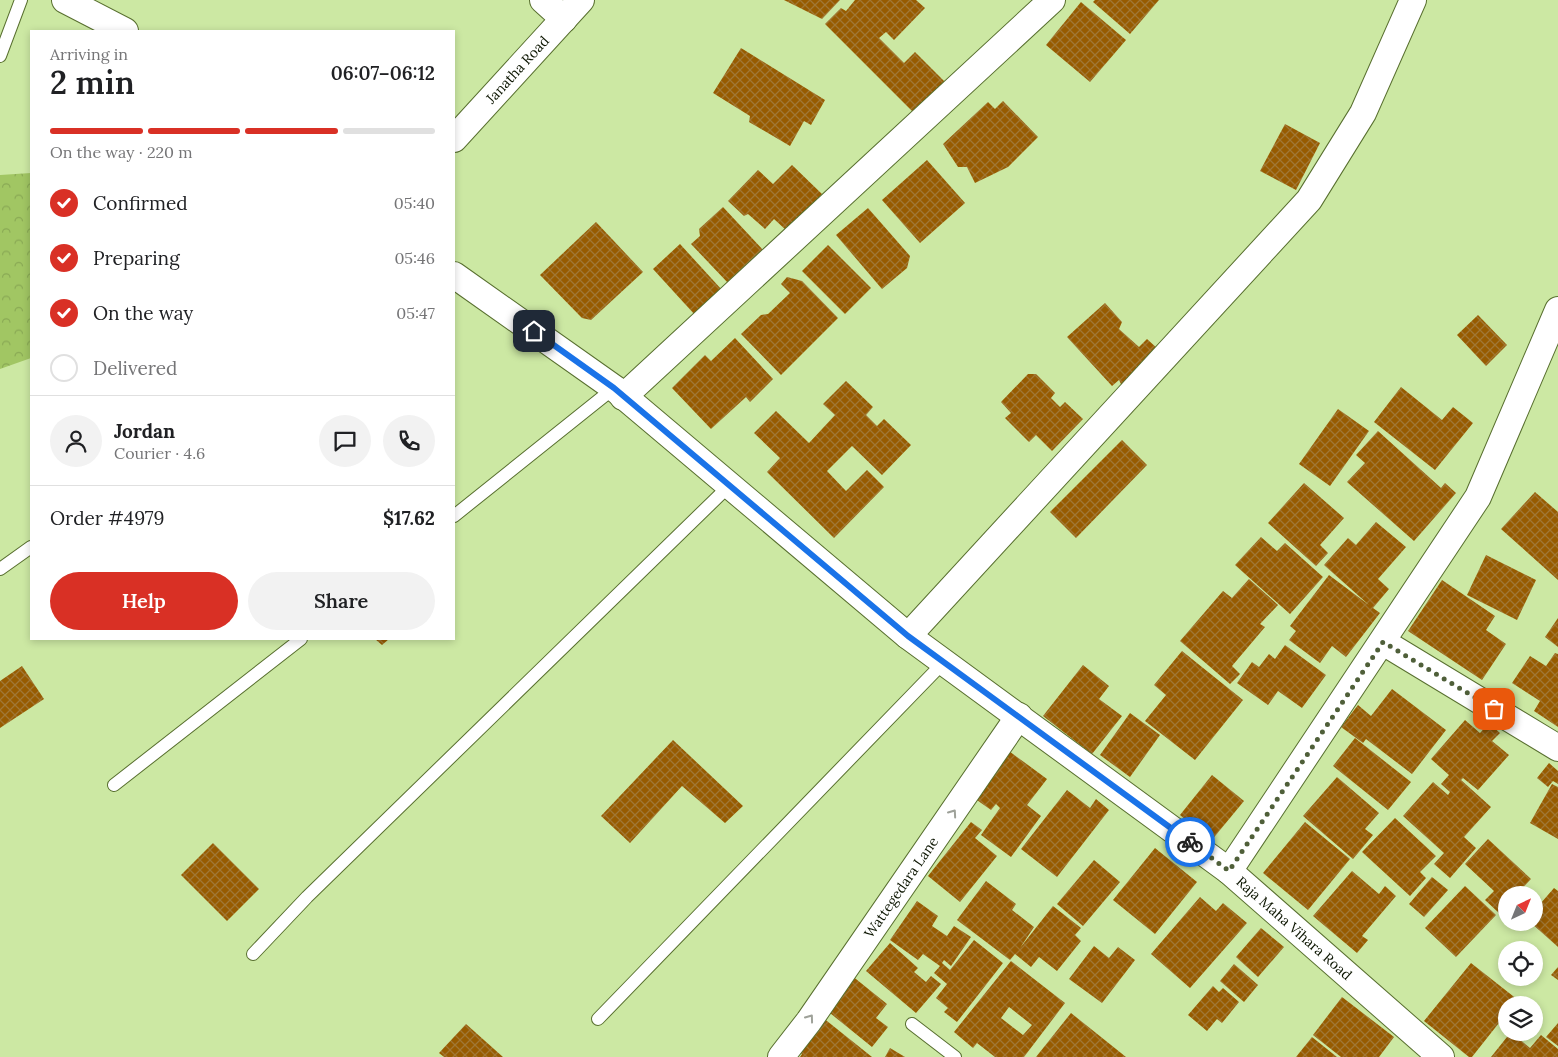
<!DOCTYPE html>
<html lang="en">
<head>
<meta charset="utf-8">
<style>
  body { margin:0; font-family:Lora,serif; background:#f2f2f2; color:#202124; height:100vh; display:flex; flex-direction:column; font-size:19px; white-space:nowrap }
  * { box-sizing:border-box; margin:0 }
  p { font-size:16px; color:#757577 }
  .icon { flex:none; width:28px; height:28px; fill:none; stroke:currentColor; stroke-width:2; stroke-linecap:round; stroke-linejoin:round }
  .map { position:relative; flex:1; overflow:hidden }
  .details { position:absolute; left:30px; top:30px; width:425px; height:610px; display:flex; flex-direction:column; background:#fff; border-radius:0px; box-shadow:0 2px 8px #0003 }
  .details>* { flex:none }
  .needle { width:32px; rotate:43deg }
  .buttons { position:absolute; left:1498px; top:886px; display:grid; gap:10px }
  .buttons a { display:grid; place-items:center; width:45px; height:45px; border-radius:50%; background:#fff; box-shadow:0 2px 8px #0003; font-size:25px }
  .pin { position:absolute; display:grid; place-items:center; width:42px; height:42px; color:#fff; margin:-21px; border-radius:10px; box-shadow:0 2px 8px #0006 }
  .courier { position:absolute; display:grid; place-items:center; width:50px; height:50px; margin:-25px; border:4px solid #1a73e8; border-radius:50%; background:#fff; color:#222; box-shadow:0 1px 6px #0007 }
  .head em { font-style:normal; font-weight:600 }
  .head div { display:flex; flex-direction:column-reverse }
  .head { display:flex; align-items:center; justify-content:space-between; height:85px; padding:0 20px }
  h1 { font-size:32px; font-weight:600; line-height:38px }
  .bar { display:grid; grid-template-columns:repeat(4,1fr); gap:8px 5px; align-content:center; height:60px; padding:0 20px }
  .bar i { height:6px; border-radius:4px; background:#e0e0e0 }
  .bar .selected { background:#d93025 }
  .bar p { grid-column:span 4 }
  .line { display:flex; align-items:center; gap:12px; padding:0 20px; border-top:1px solid #e0e0e0 }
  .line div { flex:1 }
  .round { display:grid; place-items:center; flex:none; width:52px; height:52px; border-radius:26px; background:#f2f2f2 }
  ol { padding:0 20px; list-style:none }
  li { display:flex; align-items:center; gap:15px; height:55px }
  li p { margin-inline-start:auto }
  li .icon { padding:5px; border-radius:50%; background:#d93025; color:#fff; stroke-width:4 }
  li:last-child { color:#757577 }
  li i { width:28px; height:28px; border:2px solid #e0e0e0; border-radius:50% }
  .action { display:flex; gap:10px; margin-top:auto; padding:10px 20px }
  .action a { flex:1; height:58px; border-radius:30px; background:#d93025; color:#fff; font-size:20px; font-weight:600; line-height:58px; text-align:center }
  .action a+a { background:#f2f2f2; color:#202124 }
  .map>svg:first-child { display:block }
  .park { fill:url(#park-crowns) }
  .building { fill:url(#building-cross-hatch); fill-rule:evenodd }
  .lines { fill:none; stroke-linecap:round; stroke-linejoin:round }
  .lane-casing { stroke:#586f2f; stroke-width:14 }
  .street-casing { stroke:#586f2f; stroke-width:28 }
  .lane { stroke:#fff; stroke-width:12 }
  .street { stroke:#fff; stroke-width:26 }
  .oneway { stroke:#9ea199 }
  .done { stroke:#4f5f39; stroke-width:5; stroke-dasharray:0 9 }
  .route { stroke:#1a73e8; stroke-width:6 }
  .labels { text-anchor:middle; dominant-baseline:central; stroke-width:4.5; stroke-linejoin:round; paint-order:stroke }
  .street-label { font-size:14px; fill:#0c1500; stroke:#cce8a3 }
</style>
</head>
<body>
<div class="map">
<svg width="1558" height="1057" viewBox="0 0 1558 1057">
  <defs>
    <pattern id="park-crowns" width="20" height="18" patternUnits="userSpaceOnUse" patternTransform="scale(1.25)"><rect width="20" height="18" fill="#a1c663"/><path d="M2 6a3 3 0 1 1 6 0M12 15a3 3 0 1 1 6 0" fill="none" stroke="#89a954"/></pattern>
    <pattern id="building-cross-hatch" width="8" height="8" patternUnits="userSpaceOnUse" patternTransform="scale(1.25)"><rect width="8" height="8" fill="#975b00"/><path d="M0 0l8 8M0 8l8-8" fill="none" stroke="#a07735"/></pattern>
  </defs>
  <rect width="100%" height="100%" fill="#cce8a3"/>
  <polygon class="park" points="31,173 31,358 0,369 0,175"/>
  <g class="building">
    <polygon points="784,0 840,0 822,19"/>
    <polygon points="855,0 916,0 925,8 894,40 886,32 879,38 904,63 915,52 947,84 916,115 825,24 841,8 846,11"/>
    <polygon points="1095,0 1159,0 1130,34 1093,2"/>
    <polygon points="1081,2 1126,40 1090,82 1046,45"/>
    <polygon points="741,48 825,100 811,125 804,121 790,146 749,122 750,116 713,93"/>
    <polygon points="1003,101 1038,137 1008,167 975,183 967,167 958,167 943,144 988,102 995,109"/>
    <polygon points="1285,124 1320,143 1296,190 1260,171"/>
    <polygon points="927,160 965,203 920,243 882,200"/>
    <polygon points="792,165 822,194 787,231 774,219 765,229 748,214 744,216 728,201 758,170 773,184"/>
    <polygon points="723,207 764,251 728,283 691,244 700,236 699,229"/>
    <polygon points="868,208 910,256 907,268 882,289 836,235"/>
    <polygon points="596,222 643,272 591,320 582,318 540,275"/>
    <polygon points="680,244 722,290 695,315 653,269"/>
    <polygon points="828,245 871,288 845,314 802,271"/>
    <polygon points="787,277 802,281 838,318 781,375 741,334 761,315 768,314 790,293 781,284"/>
    <polygon points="1105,303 1122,322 1119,329 1139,347 1147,339 1158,349 1123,388 1119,380 1112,386 1067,337"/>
    <polygon points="1478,315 1507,345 1486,366 1457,335"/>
    <polygon points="735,338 773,379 750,402 746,397 711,429 672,388 705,355 711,361"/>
    <polygon points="1028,374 1036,374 1055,393 1051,398 1060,407 1065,402 1083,419 1052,451 1036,435 1029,442 1005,418 1011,413 1001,402"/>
    <polygon points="846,381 873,407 866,415 877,426 884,419 911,445 882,475 852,446 827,471 846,491 867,470 884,487 834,538 767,472 780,458 754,433 776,411 809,443 835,415 823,404"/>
    <polygon points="1401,387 1442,420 1453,407 1473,423 1435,470 1374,422"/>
    <polygon points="1338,409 1369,431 1330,486 1299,464"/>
    <polygon points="1378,431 1441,488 1445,483 1456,493 1414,541 1347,482 1365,463 1356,455"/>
    <polygon points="1122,440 1147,465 1076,538 1050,512"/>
    <polygon points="1304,483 1344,518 1320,545 1328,553 1316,566 1268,523"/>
    <polygon points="1535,492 1558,512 1558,580 1501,529"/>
    <polygon points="1376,522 1406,547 1378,579 1389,589 1373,608 1380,613 1346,657 1332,646 1320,663 1289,640 1296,631 1290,626 1329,575 1369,605 1324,565 1348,538 1356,545"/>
    <polygon points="1261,537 1277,551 1285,543 1323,577 1290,614 1235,565"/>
    <polygon points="1486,555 1536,580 1517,620 1467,595"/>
    <polygon points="1249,579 1278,605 1260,624 1265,627 1232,666 1240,674 1230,684 1180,641 1223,591 1232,598"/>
    <polygon points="1442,580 1495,616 1486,630 1506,644 1482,680 1408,631"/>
    <polygon points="1558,618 1558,647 1545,637"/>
    <polygon points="375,639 389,639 382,645"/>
    <polygon points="1285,645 1326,675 1302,708 1278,691 1268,705 1237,683 1252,662 1259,667 1269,654 1275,659"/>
    <polygon points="1182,651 1243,700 1195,760 1145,721 1166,695 1154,685"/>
    <polygon points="1555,653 1558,654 1558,727 1534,711 1540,701 1512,683 1530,656 1546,666"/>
    <polygon points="1083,665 1109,686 1099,699 1122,716 1092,754 1043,716"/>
    <polygon points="22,666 44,699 0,728 0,681"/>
    <polygon points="1392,689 1446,730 1412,774 1366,739 1363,743 1341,727 1358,705 1371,716"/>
    <polygon points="1130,713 1160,735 1130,777 1100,755"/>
    <polygon points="1465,720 1480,733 1489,723 1500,733 1492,741 1509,755 1478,790 1463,778 1461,780 1491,807 1464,837 1476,848 1450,878 1434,864 1444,853 1403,816 1433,782 1448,795 1450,792 1441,784 1449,775 1431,759"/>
    <polygon points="1355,738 1411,782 1388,810 1333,766"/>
    <polygon points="673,740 743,806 725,823 682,786 630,843 601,816"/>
    <polygon points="1009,751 1047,779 1027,805 1041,816 1011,857 981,835 1000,808 996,804 991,810 974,798"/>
    <polygon points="1549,763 1558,771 1558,784 1553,781 1548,787 1537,778"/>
    <polygon points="1212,775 1244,801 1211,841 1180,815"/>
    <polygon points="1337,777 1379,813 1365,829 1373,835 1353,859 1303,816"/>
    <polygon points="1552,784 1558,787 1558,839 1530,823"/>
    <polygon points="1067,790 1090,808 1096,799 1109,810 1057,877 1021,849"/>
    <polygon points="1395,818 1436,856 1420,872 1426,878 1410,896 1362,852"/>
    <polygon points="971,822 982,830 975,838 997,856 960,902 928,876"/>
    <polygon points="1305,822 1350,859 1308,910 1263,873"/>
    <polygon points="1488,839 1531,879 1516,895 1506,895 1506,905 1499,913 1485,900 1494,891 1465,864"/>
    <polygon points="213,843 259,889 227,921 181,875"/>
    <polygon points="1155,848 1197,882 1155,934 1113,900"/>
    <polygon points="1094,860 1120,882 1083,926 1057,904"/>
    <polygon points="1352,871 1379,894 1385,886 1396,896 1362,936 1368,940 1357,953 1313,916"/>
    <polygon points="1432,877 1448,890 1424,917 1409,904"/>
    <polygon points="986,881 1016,904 1012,910 1034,927 1020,948 1053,906 1081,928 1075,935 1081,941 1057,971 1039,957 1031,967 1015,954 1010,960 957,920"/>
    <polygon points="1465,886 1496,915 1456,957 1425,928"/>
    <polygon points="1554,888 1558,891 1558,947 1530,922 1534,922 1534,911"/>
    <polygon points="1200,897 1216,911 1223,903 1247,923 1190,988 1151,954"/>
    <polygon points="917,901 938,916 932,926 947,936 954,926 971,937 951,966 944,960 942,963 950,970 974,940 1003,963 957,1022 944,1012 948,1008 936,998 947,984 934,973 940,966 923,954 918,960 890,940"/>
    <polygon points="1261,928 1284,947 1258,977 1236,957"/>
    <polygon points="890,943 918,968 914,972 926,982 931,976 941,984 916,1013 866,971"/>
    <polygon points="1094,946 1109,958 1118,947 1135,960 1102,1003 1069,979"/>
    <path d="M1011,961L1065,1003L1024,1057H995L977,1043L973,1048L954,1032ZM1009,1007L1032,1025L1023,1035L1001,1018Z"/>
    <polygon points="1471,963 1518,1000 1514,1005 1506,1005 1506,1014 1472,1057 1469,1057 1424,1021"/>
    <polygon points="1234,964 1258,985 1244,1002 1220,981"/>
    <polygon points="1558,967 1558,980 1551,975"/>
    <polygon points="851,975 887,1004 876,1018 888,1027 872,1047 825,1009"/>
    <polygon points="1213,986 1219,992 1223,988 1239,1002 1222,1023 1217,1019 1207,1031 1188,1015"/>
    <polygon points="1342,997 1394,1037 1379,1057 1341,1057 1313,1035"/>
    <polygon points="1071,1013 1126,1057 1036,1057"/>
    <polygon points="822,1017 872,1057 800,1057 802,1054 795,1049"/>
    <polygon points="1558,1023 1558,1046 1546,1037"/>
    <polygon points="466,1024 503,1057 444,1057 439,1053"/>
    <polygon points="1511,1032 1530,1048 1541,1035 1558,1049 1558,1057 1491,1057"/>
    <polygon points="1312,1037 1337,1057 1296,1057"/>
    <polygon points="890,1048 905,1057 885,1057"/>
  </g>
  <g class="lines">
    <defs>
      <g id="lane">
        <polyline points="0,56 21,0"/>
        <polyline points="454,516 614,388"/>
        <polyline points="0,569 31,547"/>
        <polyline points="114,785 301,639"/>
        <polyline points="253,954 307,897 730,485"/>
        <polyline points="598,1019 943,663"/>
        <polyline points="912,1024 955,1057"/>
      </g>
      <g id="street">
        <polyline points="65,0 125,31"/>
        <polyline points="543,0 564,19"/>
        <path id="s1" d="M454,139L581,0"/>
        <path id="s2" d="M454,275L614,388L908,636L1229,871L1441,1057"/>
        <polyline points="623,397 1052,0"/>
        <polyline points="908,636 1309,200 1363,113 1413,0"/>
        <polyline points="1383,642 1558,748"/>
        <polyline points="1229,871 1478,497 1558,310"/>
        <path id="s3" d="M781,1057L809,1021L1019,716"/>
      </g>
    </defs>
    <use href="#lane" class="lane-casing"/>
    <use href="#street" class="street-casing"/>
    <use href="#lane" class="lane"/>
    <use href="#street" class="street"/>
  </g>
  <defs><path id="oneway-chevron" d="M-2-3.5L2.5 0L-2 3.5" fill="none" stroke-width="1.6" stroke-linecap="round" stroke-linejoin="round" transform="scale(1.25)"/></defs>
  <g class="oneway">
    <use href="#oneway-chevron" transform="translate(953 813) rotate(-55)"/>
    <use href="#oneway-chevron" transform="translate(810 1018) rotate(-54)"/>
  </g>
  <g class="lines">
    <polyline class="done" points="1190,842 1229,871 1383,642 1494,709"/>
    <polyline class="route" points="534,331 614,388 908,636 1190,842"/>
  </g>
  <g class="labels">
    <g class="street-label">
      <text stroke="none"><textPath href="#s1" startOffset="94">Janatha Road</textPath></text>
      <text stroke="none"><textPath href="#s3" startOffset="208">Wattegedara Lane</textPath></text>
      <text stroke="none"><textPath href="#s2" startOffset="1065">Raja Maha Vihara Road</textPath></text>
    </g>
  </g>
</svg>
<div class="buttons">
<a><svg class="needle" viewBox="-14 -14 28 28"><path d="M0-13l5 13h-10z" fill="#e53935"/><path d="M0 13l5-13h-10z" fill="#757577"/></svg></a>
<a><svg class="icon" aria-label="locate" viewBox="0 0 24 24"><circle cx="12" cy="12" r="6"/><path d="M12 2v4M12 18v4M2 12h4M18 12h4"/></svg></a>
<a><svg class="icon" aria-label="layers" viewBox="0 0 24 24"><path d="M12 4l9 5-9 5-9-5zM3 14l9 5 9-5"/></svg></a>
</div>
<div class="pin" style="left:1494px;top:709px;background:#ea580c"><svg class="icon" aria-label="bag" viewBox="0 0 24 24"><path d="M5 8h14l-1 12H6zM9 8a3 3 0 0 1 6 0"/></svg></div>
<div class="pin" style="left:534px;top:331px;background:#1f2937"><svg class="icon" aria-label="home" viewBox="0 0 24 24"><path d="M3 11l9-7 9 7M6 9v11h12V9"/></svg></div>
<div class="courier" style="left:1190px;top:842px"><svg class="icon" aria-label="bike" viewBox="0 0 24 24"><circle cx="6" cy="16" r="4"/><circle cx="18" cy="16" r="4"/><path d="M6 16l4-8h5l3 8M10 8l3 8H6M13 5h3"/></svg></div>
<section class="details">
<div class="head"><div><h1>2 min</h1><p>Arriving in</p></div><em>06:07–06:12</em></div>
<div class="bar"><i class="selected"></i><i class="selected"></i><i class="selected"></i><i></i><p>On the way · 220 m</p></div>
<ol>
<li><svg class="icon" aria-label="check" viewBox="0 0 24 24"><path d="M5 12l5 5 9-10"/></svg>Confirmed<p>05:40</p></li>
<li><svg class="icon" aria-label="check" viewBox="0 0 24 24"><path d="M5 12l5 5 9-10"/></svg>Preparing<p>05:46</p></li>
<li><svg class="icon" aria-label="check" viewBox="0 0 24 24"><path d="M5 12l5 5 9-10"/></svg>On the way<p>05:47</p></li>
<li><i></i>Delivered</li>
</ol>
<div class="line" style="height:90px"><a class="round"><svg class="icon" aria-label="person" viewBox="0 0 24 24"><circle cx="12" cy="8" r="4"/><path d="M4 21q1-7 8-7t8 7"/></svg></a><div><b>Jordan</b><p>Courier · 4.6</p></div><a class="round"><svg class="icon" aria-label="chat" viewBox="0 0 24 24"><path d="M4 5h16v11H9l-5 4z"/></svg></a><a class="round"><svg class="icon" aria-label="phone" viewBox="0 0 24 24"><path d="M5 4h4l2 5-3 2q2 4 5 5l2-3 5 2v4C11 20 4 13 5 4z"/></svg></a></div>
<div class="line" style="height:65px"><div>Order #4979</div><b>$17.62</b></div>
<div class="action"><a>Help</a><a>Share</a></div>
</section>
</div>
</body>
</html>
